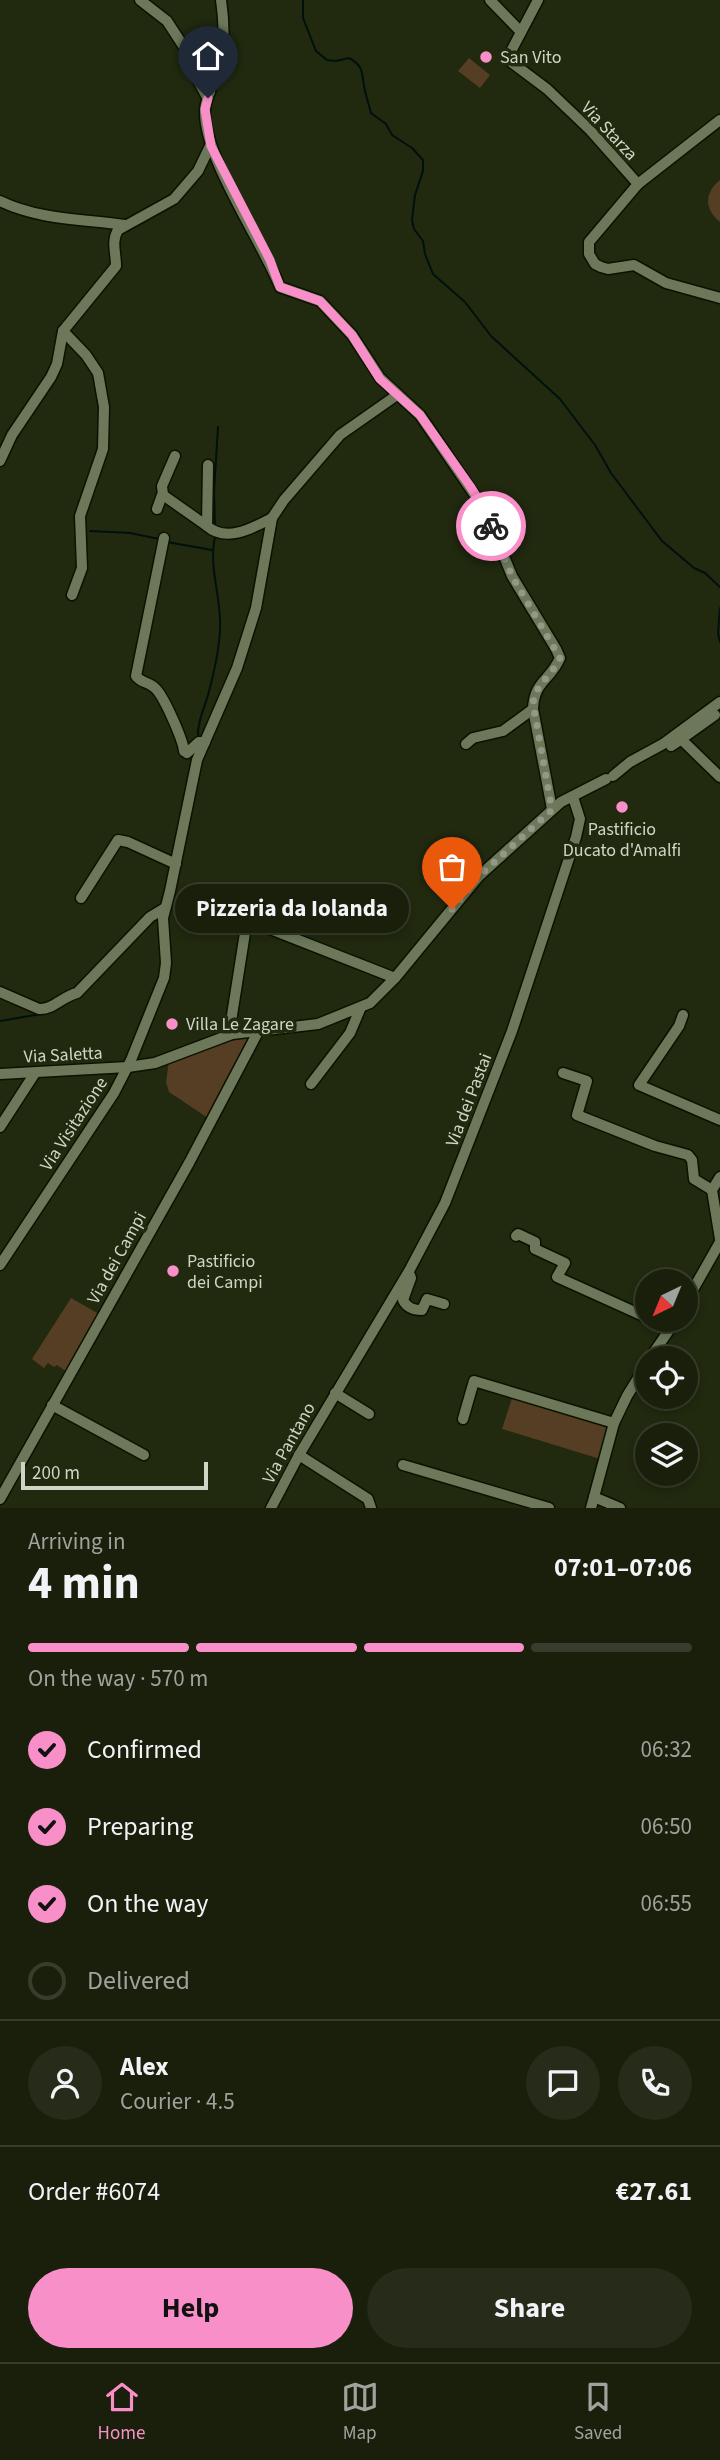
<!DOCTYPE html>
<html lang="en">
<head>
<meta charset="utf-8">
<style>
  body { margin:0; font-family:"Source Sans 3",sans-serif; background:#262c19; color:#f1f3f6; height:100vh; display:flex; flex-direction:column; font-size:26px; white-space:nowrap }
  * { box-sizing:border-box; margin:0 }
  p { font-size:23px; color:#9fa29d }
  .icon { flex:none; width:38px; height:38px; fill:none; stroke:currentColor; stroke-width:2; stroke-linecap:round; stroke-linejoin:round }
  .map { position:relative; height:1508px; overflow:hidden }
  .sheet { display:flex; flex-direction:column; background:#191f0b; flex:1 }
  .sheet>* { flex:none }
  .needle { width:46px; rotate:223deg }
  .buttons { position:absolute; left:635px; top:1269px; display:grid; gap:14px }
  .buttons a { display:grid; place-items:center; width:63px; height:63px; border-radius:50%; background:#191f0b; box-shadow:0 4px 10px #0003,0 0 0 2px #373d2c; font-size:35px }
  .scale { position:absolute; left:21px; bottom:18px; width:187px; box-sizing:border-box; padding-left:7px; border:4px solid #d0d6c6; border-top:0; font-size:19px; line-height:24px; white-space:nowrap; color:#d0d6c6; -webkit-text-stroke:5px #21290f; paint-order:stroke }
  .pin { position:absolute; display:grid; place-items:center; width:60px; height:60px; color:#fff; margin:-72px -30px; border-radius:50% 50% 50% 0; rotate:-45deg; box-shadow:0 0 7px #0007 }
  .pin .icon { rotate:45deg }
  .courier { position:absolute; display:grid; place-items:center; width:70px; height:70px; margin:-35px; border:5px solid #f98fc8; border-radius:50%; background:#fff; color:#222; box-shadow:0 2px 9px #0007 }
  .bubble { position:absolute; height:49px; border-radius:24px; background:#191f0b; box-shadow:0 4px 10px #0003,0 0 0 2px #373d2c; font-size:23px; font-weight:700; line-height:49px; text-align:center }
  .headline em { font-style:normal; font-weight:700 }
  .headline div { display:flex; flex-direction:column-reverse }
  .headline { display:flex; align-items:center; justify-content:space-between; height:119px; padding:0 28px }
  h1 { font-size:46px; font-weight:700; line-height:52px }
  .bar { display:grid; grid-template-columns:repeat(4,1fr); gap:10px 7px; align-content:center; height:84px; padding:0 28px }
  .bar i { height:9px; border-radius:5px; background:#373d2c }
  .bar .current { background:#f98fc8 }
  .bar p { grid-column:span 4 }
  .line { display:flex; align-items:center; gap:18px; padding:0 28px; border-top:2px solid #373d2c }
  .line div { flex:1 }
  .round { display:grid; place-items:center; flex:none; width:74px; height:74px; border-radius:37px; background:#262c19 }
  ol { padding:0 28px; list-style:none }
  li { display:flex; align-items:center; gap:21px; height:77px }
  li p { margin-inline-start:auto }
  li .icon { padding:7px; border-radius:50%; background:#f98fc8; color:#111; stroke-width:4 }
  li:last-child { color:#9fa29d }
  li i { width:38px; height:38px; border:4px solid #373d2c; border-radius:50% }
  .action { display:flex; gap:14px; margin-top:auto; padding:14px 28px }
  .action a { flex:1; height:80px; border-radius:42px; background:#f98fc8; color:#111; font-size:28px; font-weight:700; line-height:80px; text-align:center }
  .action a+a { background:#262c19; color:#f1f3f6 }
  .tabs { display:flex; justify-content:space-around; align-items:center; height:98px; border-top:2px solid #373d2c; background:#191f0b; font-size:19px; color:#9fa29d }
  .tabs a { display:grid; justify-items:center; gap:4px }
  .tabs .current { color:#f98fc8 }
  .map>svg:first-child { display:block }
  .green { fill:#553e23 }
  .lines { fill:none; stroke-linecap:round; stroke-linejoin:round }
  .stream { stroke:#00110d; stroke-width:2 }
  .minor-casing { stroke:#0b1200; stroke-width:13 }
  .minor { stroke:#6d785a; stroke-width:10 }
  .done { stroke:#939986; stroke-width:7; stroke-dasharray:0 12.6 }
  .route { stroke:#f98fc8; stroke-width:9 }
  .poi-dot { fill:#f98fc8; stroke:#21290f; stroke-width:2.5 }
  .labels { text-anchor:middle; dominant-baseline:central; stroke-width:7; stroke-linejoin:round; paint-order:stroke }
  .poi-label { font-size:18px; fill:#d0d6c6; stroke:#21290f; text-anchor:start }
  .street-label { font-size:18px; fill:#d0d6c6; stroke:#21290f }
</style>
</head>
<body>
<div class="map">
<svg width="720" height="1508" viewBox="0 0 720 1508">
  <rect width="100%" height="100%" fill="#21290f"/>
  <g class="green">
    <polygon points="469,58 490,75 480,88 458,71"/>
    <path d="M720,180V222C704,209 704,193 720,180Z"/>
    <polygon points="254,1035 208,1118 169,1092 166,1082 169,1061 231,1038"/>
    <polygon points="71,1298 99,1314 67,1372 57,1365 54,1367 48,1363 44,1368 32,1359"/>
    <polygon points="513,1395 606,1424 609,1429 601,1456 597,1458 502,1429"/>
  </g>
  <g class="lines">
    <g class="stream">
      <path d="M303,0V18L316,51L327,60L336,61L349,58C366,67 361,76 365,91C367,99 369,105 371,113L386,124L392,135L412,148L423,160V171L415,195L412,220L414,229L423,241L425,254L433,274L465,302L491,336L560,399L595,445L611,473L662,541L694,568L705,573L720,587"/>
      <polyline points="215,528 214,492 218,427"/>
      <polyline points="90,531 130,533 159,539"/>
      <polyline points="167,542 212,550"/>
      <polyline points="720,608 718,633 720,642"/>
      <path d="M198,738C197,723 204,709 208,695C213,677 219,649 220,630C222,599 208,567 215,537"/>
      <polyline points="0,1021 41,1014"/>
    </g>
    <defs>
      <g id="minor">
        <polyline points="140,0 167,21 204,78 210,92"/>
        <path d="M221,0C224,21 225,44 220,64C216,79 206,95 205,110C203,157 262,241 280,287L320,301L352,335L380,378L420,415L485,510L512,576L556,649L560,658C550,681 534,681 533,709L552,809"/>
        <polyline points="490,0 521,32"/>
        <polyline points="538,0 507,59 547,89 590,130 638,184 589,242 589,254 595,264 601,267 608,269 634,265 666,283 720,298"/>
        <polyline points="189,64 207,97"/>
        <polyline points="638,184 720,120"/>
        <path d="M0,201C39,220 83,219 125,225"/>
        <polyline points="63,331 86,355 98,373 104,407 103,449 80,516 82,568 72,595"/>
        <path d="M0,461L12,435L51,377L57,364L63,331L116,266C116,253 111,241 118,230L174,199L198,171L210,146"/>
        <path d="M208,465L207,526C226,543 253,528 272,518"/>
        <polyline points="163,495 207,526"/>
        <polyline points="157,509 162,495 163,495 162,486 175,456"/>
        <path d="M164,538L136,676C141,683 149,682 155,688C164,696 183,740 184,751L187,753L199,742H205"/>
        <polyline points="680,740 715,715"/>
        <polyline points="466,744 473,738 503,731 533,709"/>
        <polyline points="671,746 680,740 683,741 720,777"/>
        <polyline points="613,776 630,762 663,744 720,702"/>
        <polyline points="81,898 118,840 128,842 176,864"/>
        <path d="M0,992L39,1009C53,1010 63,996 77,993L150,917L165,908"/>
        <polyline points="683,1015 679,1026 639,1085 720,1120"/>
        <polyline points="232,1034 230,1028 247,920 395,978"/>
        <polyline points="563,1073 587,1081 577,1115 655,1146 688,1155 692,1160 694,1179 712,1190"/>
        <polyline points="0,1074 128,1067 155,1063 232,1034 318,1024 370,1003 395,978 479,876 561,802 606,779"/>
        <polyline points="311,1084 350,1033 361,1007"/>
        <polyline points="0,1127 35,1073"/>
        <polyline points="720,1177 712,1190 720,1239"/>
        <polyline points="516,1236 518,1234 535,1242 535,1249 565,1263 557,1277 648,1318"/>
        <polyline points="0,1265 114,1093 131,1060 164,978 166,963 163,918 170,891 197,760 237,668 256,608 272,518 284,500 340,435 397,395"/>
        <path d="M410,1275L411,1278L403,1300C407,1308 413,1310 422,1310L427,1299L444,1304"/>
        <polyline points="686,1302 720,1242"/>
        <polyline points="650,1320 669,1329"/>
        <polyline points="650,1358 676,1320"/>
        <polyline points="335,1393 369,1414"/>
        <polyline points="52,1405 144,1455"/>
        <polyline points="463,1419 474,1381 614,1423"/>
        <polyline points="299,1455 368,1499 371,1508"/>
        <polyline points="403,1465 549,1508"/>
        <polyline points="594,1497 620,1508"/>
        <polyline points="0,1499 189,1163 259,1030"/>
        <polyline points="271,1508 299,1455 409,1271 445,1203 512,1031 576,837 580,819 573,797"/>
        <polyline points="591,1508 614,1423 627,1396 648,1362"/>
      </g>
    </defs>
    <use href="#minor" class="minor-casing"/>
    <use href="#minor" class="minor"/>
  </g>
  <g class="lines">
    <path class="done" d="M452,909L479,876L552,810L533,704C535,684 552,676 560,658L512,576L491,526"/>
    <polyline class="route" points="208,98 205,109 211,146 270,260 280,287 320,301 352,335 380,379 420,415 470,486 485,510 491,526"/>
  </g>
  <g class="poi-dot">
    <circle cx="486" cy="57" r="7"/>
    <circle cx="622" cy="807" r="7"/>
    <circle cx="172" cy="1024" r="7"/>
    <circle cx="173" cy="1271" r="7"/>
  </g>
  <g class="labels">
    <g class="poi-label">
      <text x="500" y="57">San Vito</text>
      <text x="622" y="829" text-anchor="middle">Pastificio<tspan x="622" dy="21">Ducato d'Amalfi</tspan></text>
      <text x="186" y="1024">Villa Le Zagare</text>
      <text x="187" y="1261">Pastificio<tspan x="187" dy="21">dei Campi</tspan></text>
    </g>
    <g class="street-label">
      <text transform="translate(609 131) rotate(47)">Via Starza</text>
      <text transform="translate(63 1055) rotate(-3)">Via Saletta</text>
      <text transform="translate(469 1100) rotate(-69)">Via dei Pastai</text>
      <text transform="translate(74 1124) rotate(-57)">Via Visitazione</text>
      <text transform="translate(117 1258) rotate(-61)">Via dei Campi</text>
      <text transform="translate(289 1443) rotate(-61)">Via Pantano</text>
    </g>
  </g>
</svg>
<div class="buttons">
<a><svg class="needle" viewBox="-14 -14 28 28"><path d="M0-13l5 13h-10z" fill="#e53935"/><path d="M0 13l5-13h-10z" fill="#9fa29d"/></svg></a>
<a><svg class="icon" aria-label="locate" viewBox="0 0 24 24"><circle cx="12" cy="12" r="6"/><path d="M12 2v4M12 18v4M2 12h4M18 12h4"/></svg></a>
<a><svg class="icon" aria-label="layers" viewBox="0 0 24 24"><path d="M12 4l9 5-9 5-9-5zM3 14l9 5 9-5"/></svg></a>
</div>
<div class="scale">200 m</div>
<div class="pin" style="left:452px;top:909px;background:#ea580c"><svg class="icon" aria-label="bag" viewBox="0 0 24 24"><path d="M5 8h14l-1 12H6zM9 8a3 3 0 0 1 6 0"/></svg></div>
<div class="pin" style="left:208px;top:98px;background:#1f2937"><svg class="icon" aria-label="home" viewBox="0 0 24 24"><path d="M3 11l9-7 9 7M6 9v11h12V9"/></svg></div>
<div class="courier" style="left:491px;top:526px"><svg class="icon" aria-label="bike" viewBox="0 0 24 24"><circle cx="6" cy="16" r="4"/><circle cx="18" cy="16" r="4"/><path d="M6 16l4-8h5l3 8M10 8l3 8H6M13 5h3"/></svg></div>
<div class="bubble" style="left:175px;top:884px;width:234px">Pizzeria da Iolanda</div>
</div>
<section class="sheet">
<div class="headline"><div><h1>4 min</h1><p>Arriving in</p></div><em>07:01–07:06</em></div>
<div class="bar"><i class="current"></i><i class="current"></i><i class="current"></i><i></i><p>On the way · 570 m</p></div>
<ol>
<li><svg class="icon" aria-label="check" viewBox="0 0 24 24"><path d="M5 12l5 5 9-10"/></svg>Confirmed<p>06:32</p></li>
<li><svg class="icon" aria-label="check" viewBox="0 0 24 24"><path d="M5 12l5 5 9-10"/></svg>Preparing<p>06:50</p></li>
<li><svg class="icon" aria-label="check" viewBox="0 0 24 24"><path d="M5 12l5 5 9-10"/></svg>On the way<p>06:55</p></li>
<li><i></i>Delivered</li>
</ol>
<div class="line" style="height:126px"><a class="round"><svg class="icon" aria-label="person" viewBox="0 0 24 24"><circle cx="12" cy="8" r="4"/><path d="M4 21q1-7 8-7t8 7"/></svg></a><div><b>Alex</b><p>Courier · 4.5</p></div><a class="round"><svg class="icon" aria-label="chat" viewBox="0 0 24 24"><path d="M4 5h16v11H9l-5 4z"/></svg></a><a class="round"><svg class="icon" aria-label="phone" viewBox="0 0 24 24"><path d="M5 4h4l2 5-3 2q2 4 5 5l2-3 5 2v4C11 20 4 13 5 4z"/></svg></a></div>
<div class="line" style="height:91px"><div>Order #6074</div><b>€27.61</b></div>
<div class="action"><a>Help</a><a>Share</a></div>
</section>
<nav class="tabs">
<a class="current"><svg class="icon" aria-label="home" viewBox="0 0 24 24"><path d="M3 11l9-7 9 7M6 9v11h12V9"/></svg>Home</a>
<a><svg class="icon" aria-label="map" viewBox="0 0 24 24"><path d="M3 6l6-2 6 2 6-2v14l-6 2-6-2-6 2zM9 4v14M15 6v14"/></svg>Map</a>
<a><svg class="icon" aria-label="saved" viewBox="0 0 24 24"><path d="M7 4h10v16l-5-4-5 4z"/></svg>Saved</a>
</nav>
</body>
</html>
